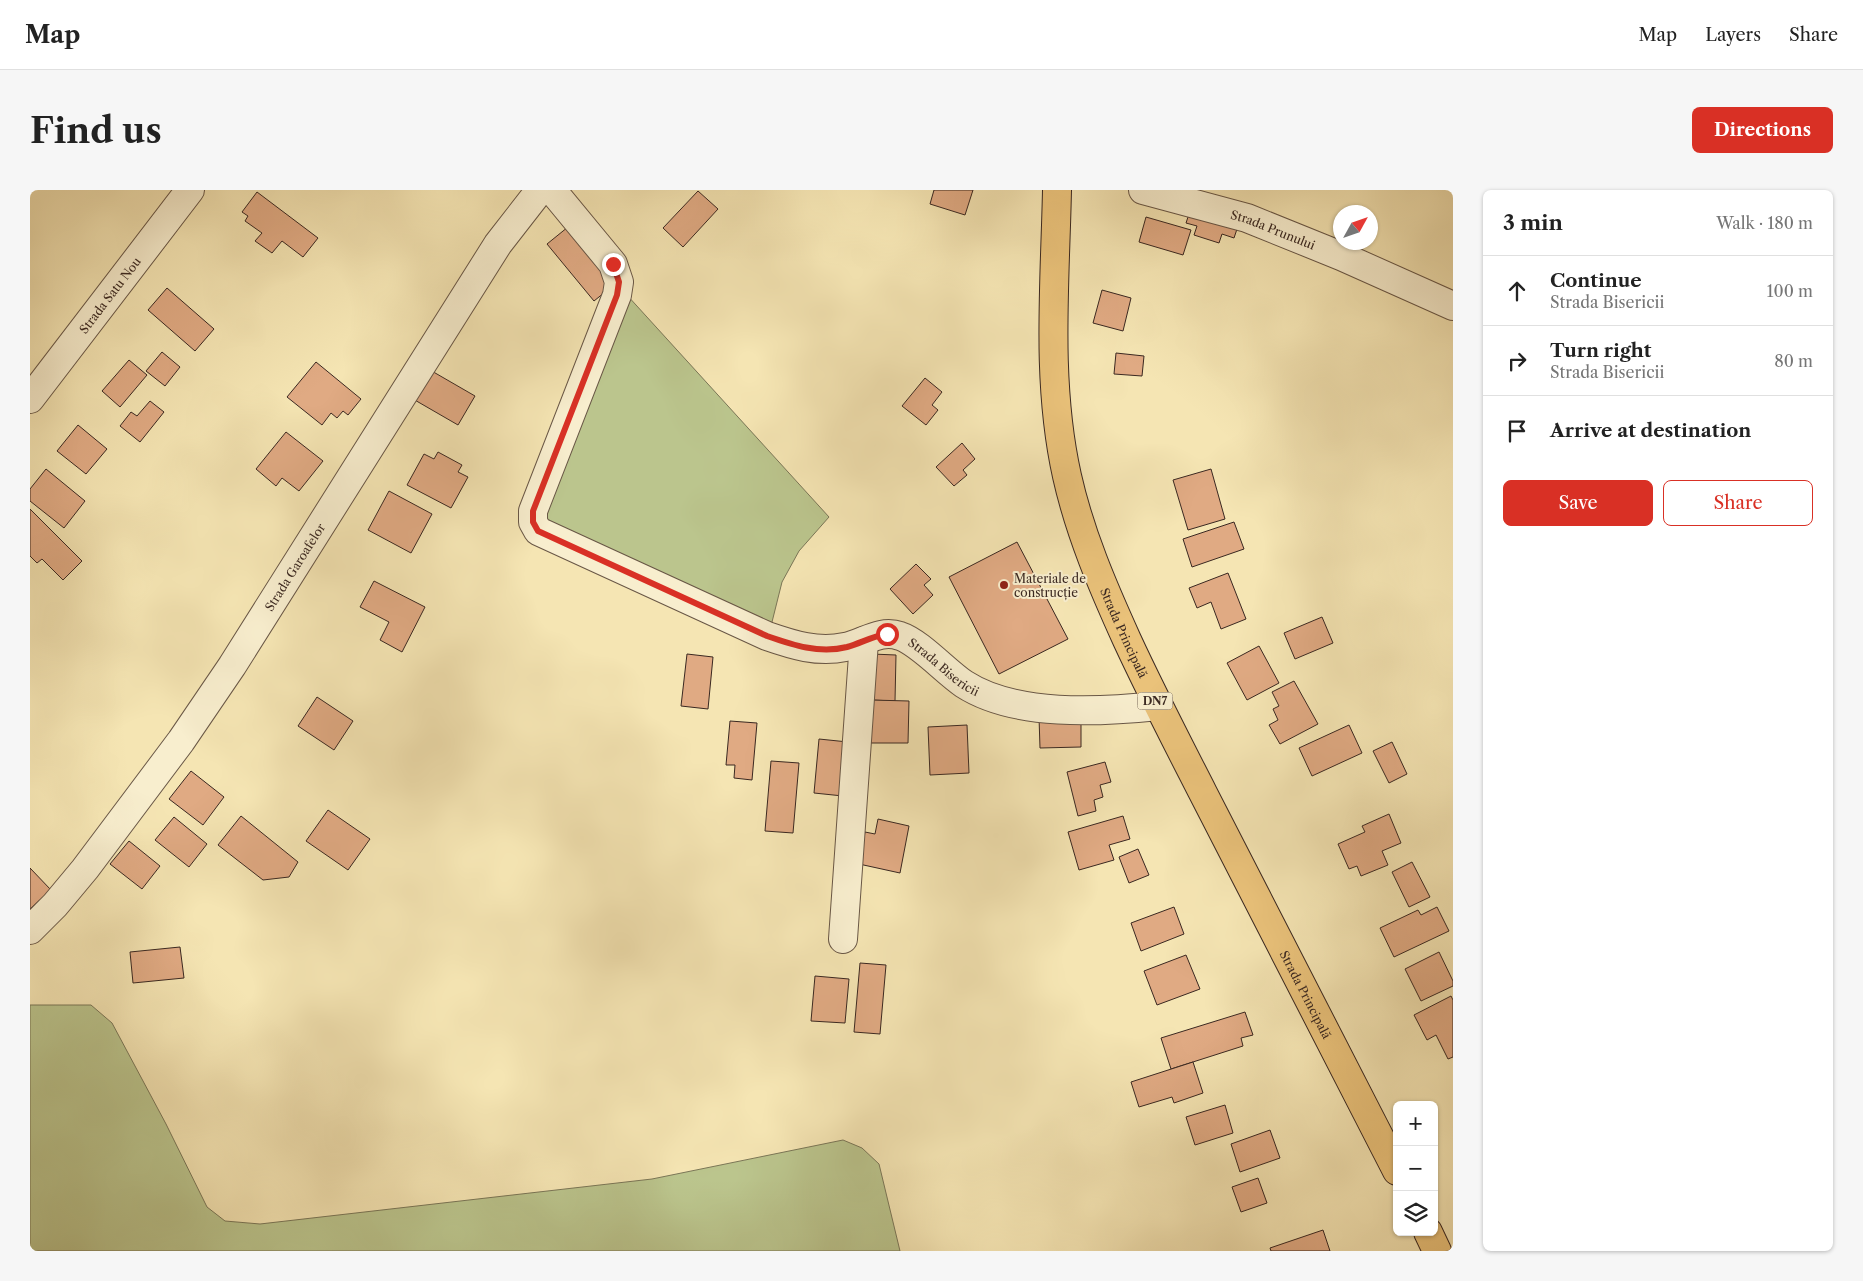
<!DOCTYPE html>
<html lang="en">
<head>
<meta charset="utf-8">
<style>
  :root { --surface:#fff; --page:#f6f6f6; --text:#222; --muted:#767676; --line:#e0e0e0; --accent:#d93025 }
  body { margin:0; font-family:"Libre Caslon Text",serif; background:var(--page); color:var(--text) }
  .controls { position:absolute; right:15px; bottom:15px; display:grid; overflow:hidden; border-radius:8px; box-shadow:0 1px 4px #0004 }
  .controls button { width:45px; height:45px; display:grid; place-items:center; padding:0; border:0; border-bottom:1px solid var(--line); background:var(--surface); color:var(--text); font:25px sans-serif }
  .compass { position:absolute; left:1303px; top:15px; width:45px; height:45px; border-radius:50%; background:var(--surface); box-shadow:0 1px 4px #0004; rotate:50deg }
  .stop { position:absolute; width:15px; height:15px; margin:-11px; border:4px solid #d93025; border-radius:50%; background:#fff }
  .stop.end { background:#d93025; border-color:#fff; box-shadow:0 1px 5px #0008 }
  .list { margin:0; padding:0; list-style:none }
  h2 { display:flex; justify-content:space-between; align-items:center; height:65px; margin:0; padding:0 20px; font-size:21px }
  h2 small { font-size:16px; font-weight:400; color:var(--muted) }
  .list li { display:grid; grid-template-columns:32px 1fr auto; gap:15px; align-items:center; box-sizing:border-box; height:70px; padding:0 20px; border-top:1px solid var(--line) }
  .list b { display:block; font-size:19px; white-space:nowrap }
  .list p { margin:0; font-size:16px; white-space:nowrap; color:var(--muted) }
  .list em { font-size:16px; font-style:normal; color:var(--muted) }
  .actions { display:flex; gap:10px; padding:15px 20px }
  .actions a { flex:1; padding:11px 0; border:1px solid var(--accent); border-radius:8px; text-align:center; font-size:18px; color:var(--accent) }
  .actions .main { background:var(--accent); color:#fff }
  .icon { flex:none; width:28px; height:28px; fill:none; stroke:currentColor; stroke-width:2; stroke-linecap:round; stroke-linejoin:round }
  .map { position:relative; flex:none; width:1423px; height:1061px; overflow:hidden; border-radius:8px }
  header { display:flex; align-items:center; gap:30px; box-sizing:border-box; height:70px; padding:0 25px; background:var(--surface); border-bottom:1px solid var(--line) }
  header strong { font-size:24px }
  nav { display:flex; gap:28px; margin-inline-start:auto; font-size:18px }
  .intro { display:flex; align-items:center; justify-content:space-between; box-sizing:border-box; height:120px; padding:0 30px }
  h1 { margin:0; font-size:35px }
  .button { padding:12px 22px; border-radius:8px; background:var(--accent); color:#fff; font-size:18px; font-weight:700 }
  main { display:flex; gap:30px; padding:0 30px }
  aside { flex:1; background:var(--surface); border-radius:8px; box-shadow:0 1px 4px #0004 }
  .map>svg:first-child { display:block }
</style>
</head>
<body>
<header>
<strong>Map</strong>
<nav><a>Map</a><a>Layers</a><a>Share</a></nav>
</header>
<div class="intro"><h1>Find us</h1><a class="button">Directions</a></div>
<main>
<div class="map">
<svg width="1423" height="1061" viewBox="0 0 1423 1061">
  <rect width="100%" height="100%" fill="#f5e5b3"/>
  <filter id="stains"><feTurbulence type="fractalNoise" baseFrequency=".004" numOctaves="4"/><feColorMatrix values="0 0 0 0 .2 0 0 0 0 .09 0 0 0 0 .02 0 0 0 .5 -.17"/></filter>
  <radialGradient id="worn" r=".72"><stop offset=".6" stop-color="#630" stop-opacity="0"/><stop offset="1" stop-color="#630" stop-opacity=".3"/></radialGradient>
  <!-- green -->
  <g fill="#bbc58d" stroke="#7a7657">
    <path d="M596 104 799 327 769 361 752 392 741 436 518 335 512 324Z"/>
    <path d="M0 815H61L82 833 136 934 177 1017 195 1031 230 1034 622 989 813 950 832 958 849 974 870 1061H0Z"/>
  </g>
  <!-- building -->
  <g fill="#e0aa83" stroke="#3a2821">
    <path d="M904 0H943L935 25 900 14Z"/>
    <path d="M668 1 688 19 653 57 633 38Z"/>
    <path d="M227 2 288 48 273 67 252 51 242 63 225 51 232 43 215 31 218 26 212 22Z"/>
    <path d="M1160 21 1208 36 1204 48 1192 44 1189 53 1164 45 1167 36 1156 33Z"/>
    <path d="M1116 27 1161 40 1153 65 1109 52Z"/>
    <path d="M538 37 585 94 564 111 517 54Z"/>
    <path d="M137 98 184 139 165 161 118 120Z"/>
    <path d="M1072 100 1101 108 1093 141 1063 133Z"/>
    <path d="M132 162 150 177 135 196 116 181Z"/>
    <path d="M1086 163 1114 166 1112 186 1084 184Z"/>
    <path d="M99 170 117 185 90 217 72 201Z"/>
    <path d="M286 172 331 209 318 225 313 221 307 228 301 223 292 235 257 207Z"/>
    <path d="M400 180 445 206 428 235 383 209Z"/>
    <path d="M895 188 912 202 902 215 908 220 896 235 872 216Z"/>
    <path d="M120 211 134 222 110 252 90 236 101 222 107 226Z"/>
    <path d="M48 235 77 259 56 284 27 261Z"/>
    <path d="M256 242 293 271 269 301 252 288 246 296 226 279Z"/>
    <path d="M932 253 945 269 933 280 937 285 924 296 906 277Z"/>
    <path d="M408 262 432 275 428 282 438 287 421 318 377 295 394 264 404 269Z"/>
    <path d="M16 279 55 311 34 338 0 311V299Z"/>
    <path d="M1181 279 1195 329 1158 340 1143 290Z"/>
    <path d="M359 301 402 324 381 363 338 340Z"/>
    <path d="M0 319 52 371 33 390 12 369 7 373 0 366Z"/>
    <path d="M1204 332 1214 359 1162 377 1153 349Z"/>
    <path d="M987 352 1038 449 969 484 919 387Z"/>
    <path d="M886 374 901 389 894 395 903 405 883 424 860 399Z"/>
    <path d="M1198 383 1216 429 1191 439 1181 412 1167 418 1159 398Z"/>
    <path d="M344 391 395 417 372 462 350 450 359 432 330 417Z"/>
    <path d="M1292 427 1303 453 1265 469 1254 443Z"/>
    <path d="M1229 456 1249 493 1217 510 1197 473Z"/>
    <path d="M657 464 683 467 678 519 651 516Z"/>
    <path d="M842 464 866 465 865 511 841 510Z"/>
    <path d="M1264 491 1288 534 1250 554 1239 535 1248 530 1243 519 1249 516 1242 502Z"/>
    <path d="M287 507 323 531 304 560 268 536Z"/>
    <path d="M841 510 879 511 878 553H841Z"/>
    <path d="M1009 527H1051V557L1010 558Z"/>
    <path d="M700 531 727 533 722 590 704 588 705 575H696Z"/>
    <path d="M937 535 939 583 900 585 898 537Z"/>
    <path d="M1319 535 1332 563 1282 586 1269 558Z"/>
    <path d="M789 549 818 552 813 606 784 603Z"/>
    <path d="M1362 552 1377 584 1359 593 1343 561Z"/>
    <path d="M741 571 769 573 763 643 735 641Z"/>
    <path d="M1075 572 1081 592 1070 595 1073 607 1064 610 1066 621 1048 626 1037 582Z"/>
    <path d="M161 581 194 607 173 635 139 609Z"/>
    <path d="M298 620 340 649 318 680 276 651Z"/>
    <path d="M1359 624 1371 653 1352 661 1358 675 1331 686 1327 676 1319 679 1308 654 1335 642 1332 636Z"/>
    <path d="M211 626 268 672 259 687 233 690 188 655Z"/>
    <path d="M1093 626 1100 649 1079 655 1084 670 1049 680 1038 642Z"/>
    <path d="M144 627 177 654 159 677 125 650Z"/>
    <path d="M848 629 879 636 870 683 829 674 835 642 845 644Z"/>
    <path d="M99 651 130 676 112 699 80 674Z"/>
    <path d="M1108 659 1119 685 1099 693 1089 667Z"/>
    <path d="M1382 672 1400 707 1379 717 1362 682Z"/>
    <path d="M0 678 21 700 0 719Z"/>
    <path d="M1144 717 1154 744 1111 761 1101 733Z"/>
    <path d="M1407 717 1419 741 1364 767 1350 738 1388 720 1391 725Z"/>
    <path d="M150 757 154 788 103 793 100 762Z"/>
    <path d="M1409 762 1423 791V796L1391 811 1375 779Z"/>
    <path d="M1156 765 1170 799 1127 815 1114 781Z"/>
    <path d="M830 773 856 775 850 844 824 842Z"/>
    <path d="M785 786 819 789 815 833 781 831Z"/>
    <path d="M1421 806 1423 810V867L1418 869 1406 845 1397 850 1384 825Z"/>
    <path d="M1215 822 1223 845 1211 848 1213 856 1141 879 1131 848Z"/>
    <path d="M1163 872 1173 903 1144 913 1142 907 1109 917 1101 892Z"/>
    <path d="M1195 915 1203 943 1165 955 1156 927Z"/>
    <path d="M1240 940 1250 968 1210 982 1201 954Z"/>
    <path d="M1228 988 1237 1013 1211 1022 1202 997Z"/>
    <path d="M1293 1040 1300 1061H1241L1240 1058Z"/>
  </g>
  <g fill="none" stroke-linecap="round" stroke-linejoin="round">
    <!-- minor casing -->
    <g stroke="#695746" stroke-width="30">
      <g id="minor">
        <path id="s1" d="M522 0 583 74 589 92 587 105 503 321V332L508 341 737 446C763 455 788 463 815 457 834 453 850 439 870 446 889 452 916 482 934 494 985 527 1070 522 1128 516"/>
        <path id="s2" d="M1113 0 1217 28 1311 66 1423 116"/>
        <path id="s3" d="M0 209 160 0"/>
        <path id="s4" d="M0 740 25 715 55 679 151 551 202 476 468 54 510 0"/>
        <path d="M813 749 834 451"/>
      </g>
    </g>
    <!-- highway casing -->
    <g stroke="#3a2821" stroke-width="30">
      <g id="highway">
        <path id="s5" d="M1027 0C1025 95 1016 192 1037 286 1050 344 1073 397 1097 450 1121 502 1147 552 1173 603 1237 729 1302 855 1367 981"/>
        <path d="M1398 1042 1407 1061"/>
      </g>
    </g>
    <!-- minor -->
    <use href="#minor" stroke="#f8eece" stroke-width="28"/>
    <!-- highway -->
    <use href="#highway" stroke="#eac27a" stroke-width="28"/>
  </g>
  <g fill="none" stroke-linecap="round" stroke-linejoin="round">
    <!-- route -->
    <path stroke="#d93025" stroke-width="6" d="M583 74 589 92 587 105 503 321V332L508 341 737 446C763 455 789 464 817 457 831 453 843 446 857 444"/>
  </g>
  <!-- markers -->
  <circle fill="#8f2418" stroke="#f8eece" stroke-width="2" cx="974" cy="395" r="5"/>
  <g text-anchor="middle" dominant-baseline="central" stroke-width="4" stroke-linejoin="round" paint-order="stroke">
    <!-- shield labels -->
    <rect fill="#f8eece" stroke="#736355" stroke-width="1" x="1107.5" y="502.5" width="35" height="17" rx="4"/>
    <g font-size="11" font-weight="bold" fill="#3a2821">
      <text x="1125" y="511">DN7</text>
    </g>
    <!-- street labels -->
    <g font-size="12" fill="#3a2821" stroke="#f8eece">
      <text stroke="none"><textPath href="#s2" startOffset="136">Strada Prunului</textPath></text>
      <text stroke="none"><textPath href="#s3" startOffset="131">Strada Satu Nou</textPath></text>
      <text stroke="none"><textPath href="#s4" startOffset="450">Strada Garoafelor</textPath></text>
      <text stroke="none"><textPath href="#s5" startOffset="454">Strada Principală</textPath></text>
      <text stroke="none"><textPath href="#s1" startOffset="824">Strada Bisericii</textPath></text>
      <text stroke="none"><textPath href="#s5" startOffset="859">Strada Principală</textPath></text>
    </g>
    <!-- poi labels -->
    <g font-size="12" fill="#3a2821" stroke="#f8eece" text-anchor="start">
      <text x="984" y="388">Materiale de<tspan x="984" dy="14">construcție</tspan></text>
    </g>
  </g>
  <rect width="100%" height="100%" filter="url(#stains)"/>
  <rect width="100%" height="100%" fill="url(#worn)"/>
</svg>
<div class="controls">
<button>+</button>
<button>−</button>
<button><svg class="icon" aria-label="layers" viewBox="0 0 24 24"><path d="M12 4l9 5-9 5-9-5zM3 14l9 5 9-5"/></svg></button>
</div>
<svg class="compass" viewBox="-18 -18 36 36"><path d="M0-13l5 13h-10z" fill="#e53935"/><path d="M0 13l5-13h-10z" fill="#767676"/></svg>
<div class="stop" style="left:857px;top:444px"></div>
<div class="stop end" style="left:583px;top:74px"></div>
</div>
<aside>
<h2>3 min<small>Walk · 180 m</small></h2>
<ul class="list">
<li><svg class="icon" aria-label="ahead" viewBox="0 0 24 24"><path d="M12 20V5M6 11l6-6 6 6"/></svg><div><b>Continue</b><p>Strada Bisericii</p></div><em>100 m</em></li>
<li><svg class="icon" aria-label="right" viewBox="0 0 24 24"><path d="M7 20v-9h11M14 6l5 5-5 5"/></svg><div><b>Turn right</b><p>Strada Bisericii</p></div><em>80 m</em></li>
<li><svg class="icon" aria-label="arrive" viewBox="0 0 24 24"><path d="M6 21V4h12l-3 4 3 4H6"/></svg><div><b>Arrive at destination</b></div></li>
</ul>
<div class="actions"><a class="main">Save</a><a>Share</a></div>
</aside>
</main>
</body>
</html>
